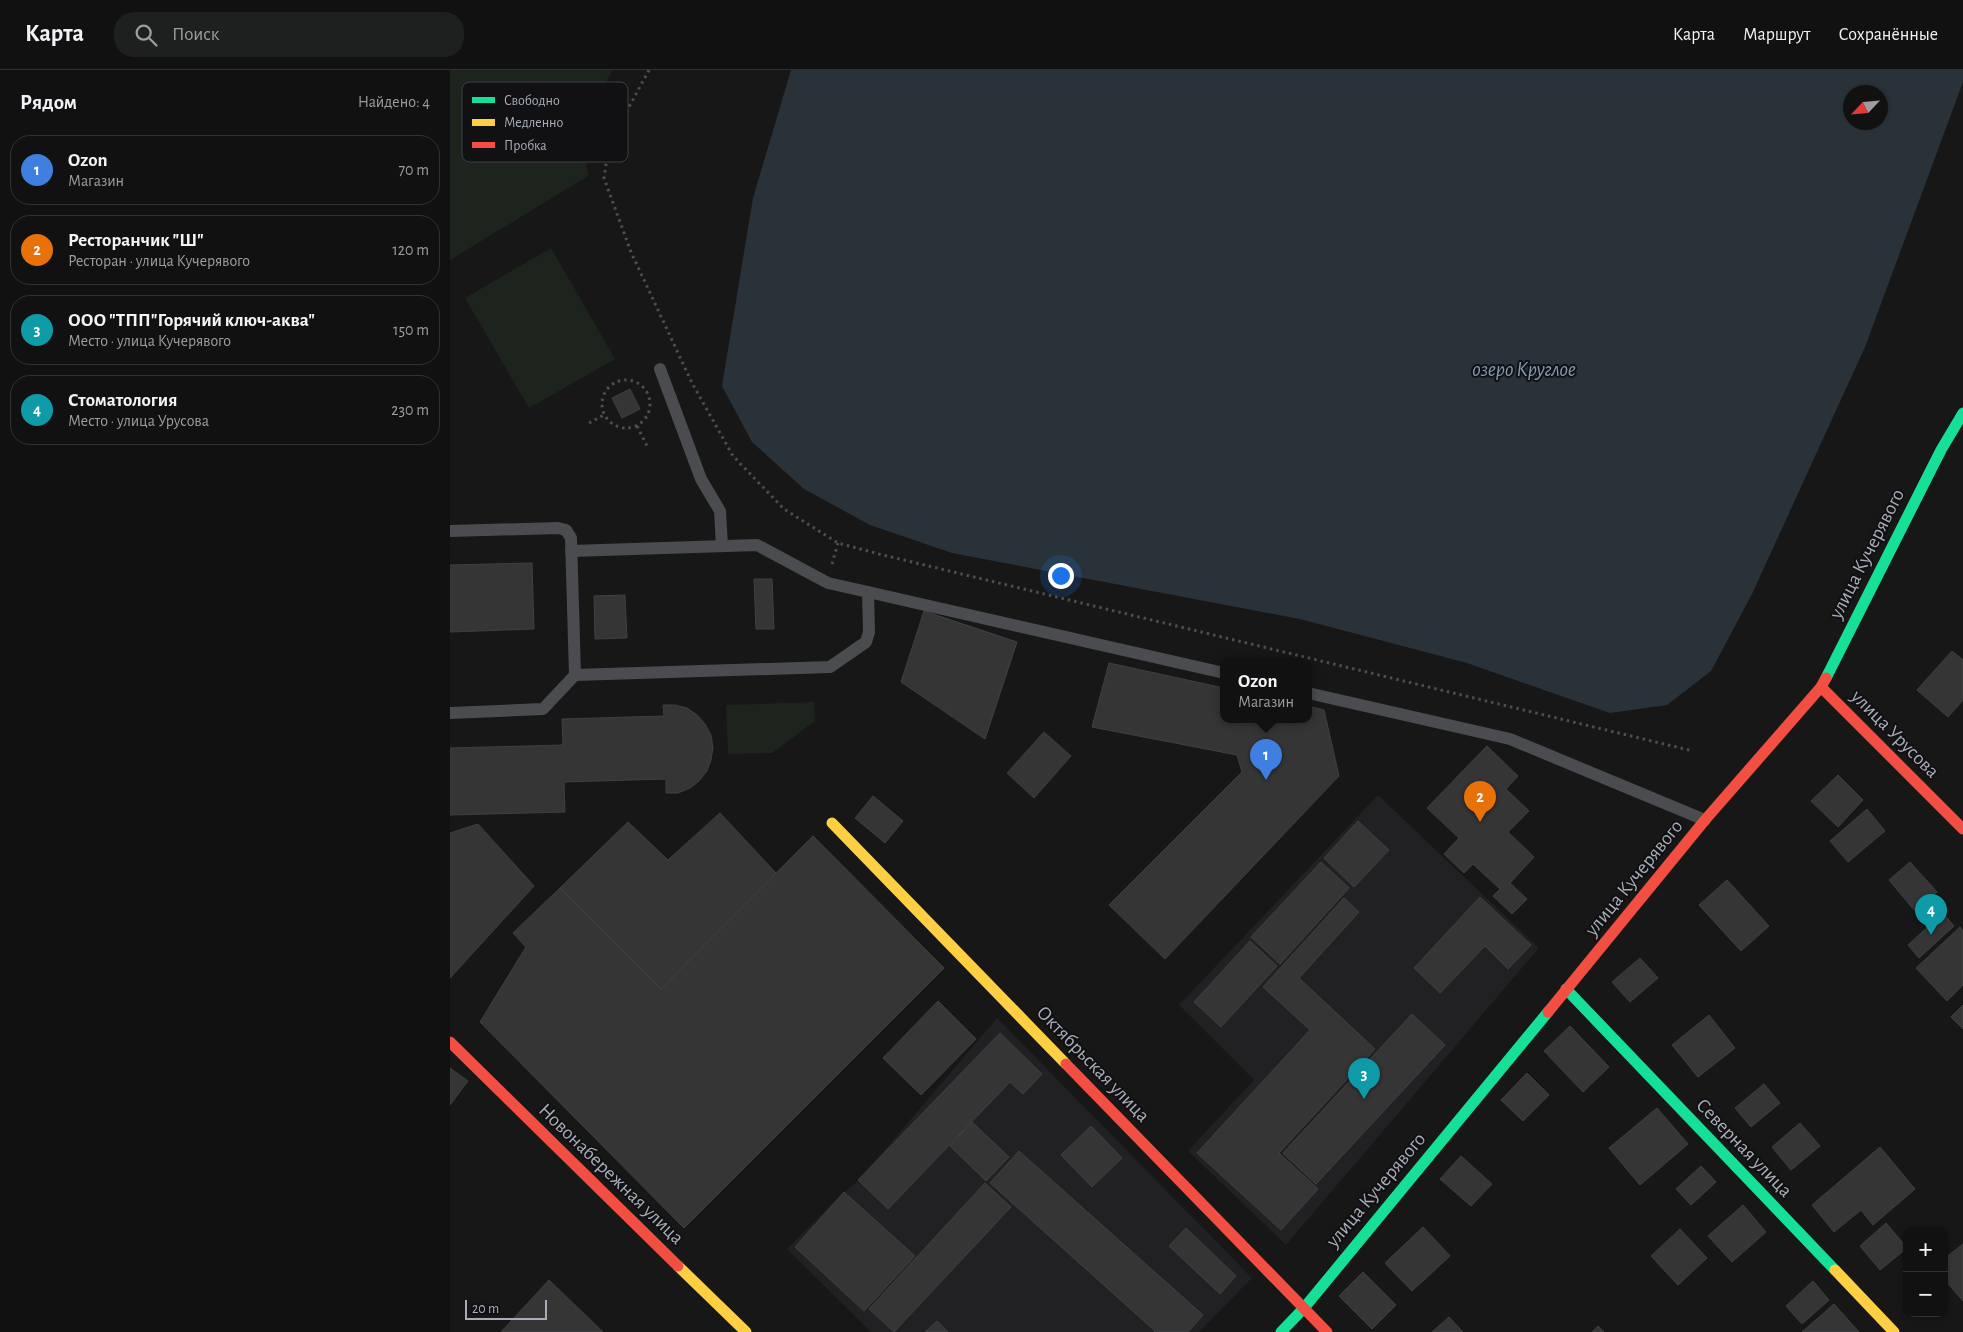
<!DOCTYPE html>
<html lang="ru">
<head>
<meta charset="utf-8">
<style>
  :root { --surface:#111; --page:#1e1f1f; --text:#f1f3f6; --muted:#9c9d9f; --line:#303131; --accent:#0f766e }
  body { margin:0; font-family:"Alegreya Sans",sans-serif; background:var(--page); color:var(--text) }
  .controls { position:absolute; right:15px; bottom:15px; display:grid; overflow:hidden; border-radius:10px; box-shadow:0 1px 4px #0004 }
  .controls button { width:45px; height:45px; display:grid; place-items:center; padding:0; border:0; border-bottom:1px solid var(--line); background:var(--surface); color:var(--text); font:25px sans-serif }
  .compass { position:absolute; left:1393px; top:15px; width:45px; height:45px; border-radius:50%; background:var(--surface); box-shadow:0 1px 4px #0004; rotate:244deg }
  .scale { position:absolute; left:15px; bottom:12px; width:82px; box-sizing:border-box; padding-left:5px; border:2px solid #a8adb8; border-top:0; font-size:14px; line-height:18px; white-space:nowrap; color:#a8adb8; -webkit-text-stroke:4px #111113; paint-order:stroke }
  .you { position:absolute; left:610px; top:505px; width:18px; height:18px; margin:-12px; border:4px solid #fff; border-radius:50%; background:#1a73e8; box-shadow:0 0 0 8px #1a73e833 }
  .badge { display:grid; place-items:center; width:32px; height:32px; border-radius:50%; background:var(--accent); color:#fff; font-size:16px; font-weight:700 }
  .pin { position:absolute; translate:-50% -41px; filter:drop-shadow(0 1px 2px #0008) }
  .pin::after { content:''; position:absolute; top:26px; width:18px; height:15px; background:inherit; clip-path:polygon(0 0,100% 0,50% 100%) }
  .popup { position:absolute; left:770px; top:588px; width:92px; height:65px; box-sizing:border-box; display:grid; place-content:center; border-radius:10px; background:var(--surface); filter:drop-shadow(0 1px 4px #0005); font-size:16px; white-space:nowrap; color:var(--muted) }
  .popup b { font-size:19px; color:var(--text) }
  .popup::after { content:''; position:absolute; left:50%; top:100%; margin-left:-10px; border:10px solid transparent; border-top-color:var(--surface) }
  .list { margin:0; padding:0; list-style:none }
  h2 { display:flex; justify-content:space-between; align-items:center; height:65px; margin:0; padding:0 20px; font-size:21px }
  h2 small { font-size:16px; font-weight:400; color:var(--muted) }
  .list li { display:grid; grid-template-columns:32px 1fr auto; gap:15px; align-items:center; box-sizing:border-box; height:70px; margin:0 10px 10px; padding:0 10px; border:1px solid var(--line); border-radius:20px }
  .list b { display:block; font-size:19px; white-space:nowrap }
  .list p { margin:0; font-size:16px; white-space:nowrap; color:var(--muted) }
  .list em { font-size:16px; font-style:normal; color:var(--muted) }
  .icon { flex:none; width:28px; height:28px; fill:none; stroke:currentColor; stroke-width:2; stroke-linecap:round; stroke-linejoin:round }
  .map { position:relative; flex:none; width:1513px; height:1262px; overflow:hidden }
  header { display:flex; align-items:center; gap:30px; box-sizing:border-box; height:70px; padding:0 25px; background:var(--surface); border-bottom:1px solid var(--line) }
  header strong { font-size:24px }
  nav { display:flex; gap:28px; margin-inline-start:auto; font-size:18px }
  .search { width:350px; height:45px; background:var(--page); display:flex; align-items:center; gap:12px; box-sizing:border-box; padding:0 18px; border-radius:20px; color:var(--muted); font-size:19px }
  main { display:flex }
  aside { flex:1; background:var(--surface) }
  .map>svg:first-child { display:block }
</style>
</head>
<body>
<header>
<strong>Карта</strong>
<div class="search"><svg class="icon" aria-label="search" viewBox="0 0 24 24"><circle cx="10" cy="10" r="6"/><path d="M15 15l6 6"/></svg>Поиск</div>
<nav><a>Карта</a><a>Маршрут</a><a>Сохранённые</a></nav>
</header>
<main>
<aside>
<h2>Рядом<small>Найдено: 4</small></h2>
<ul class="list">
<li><span class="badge" style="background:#3f7fe0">1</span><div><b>Ozon</b><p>Магазин</p></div><em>70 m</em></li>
<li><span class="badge" style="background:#e8710a">2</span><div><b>Ресторанчик &quot;Ш&quot;</b><p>Ресторан · улица Кучерявого</p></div><em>120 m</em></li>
<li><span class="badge" style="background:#0f9aa8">3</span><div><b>ООО &quot;ТПП&quot;Горячий ключ-аква&quot;</b><p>Место · улица Кучерявого</p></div><em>150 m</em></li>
<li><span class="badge" style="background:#0f9aa8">4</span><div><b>Стоматология</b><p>Место · улица Урусова</p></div><em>230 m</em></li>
</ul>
</aside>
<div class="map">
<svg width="1513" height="1262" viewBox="0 0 1513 1262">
  <rect width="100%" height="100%" fill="#171717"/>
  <!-- built -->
  <g fill="#212123">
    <path d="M928 725 1089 878 836 1175 738 1081 804 1010 729 935Z"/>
    <path d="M547 948 802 1208 749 1262H421L337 1179 394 1122 409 1110Z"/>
  </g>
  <!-- green -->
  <g fill="#1d241e">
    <path d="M0 0H163L130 55 138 106 0 190Z"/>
    <path d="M101 178 165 289 79 338 15 228Z"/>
    <path d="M364 632 365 651 322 683 278 684 276 635Z"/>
  </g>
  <!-- water -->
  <path fill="#2a3239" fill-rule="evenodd" d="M341 0H1513V12L1415 277 1302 524 1261 601 1217 635 1160 643 1017 593 850 549 502 483 420 455 354 419 302 372 272 316 303 128ZM1400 22H1430V52H1400Z"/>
  <!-- building -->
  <g fill="#353536" stroke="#3f4043">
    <path d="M180 319 190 339 172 348 162 328Z"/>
    <path d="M82 493 84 559 0 562V495Z"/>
    <path d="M304 509H322L324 559H306Z"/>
    <path d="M175 525 177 568 145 569 144 526Z"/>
    <path d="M474 541 567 572 535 669 451 612Z"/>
    <path d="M1502 581 1513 590V630L1498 647 1467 620Z"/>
    <path d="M659 593 774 618V649H858V636L874 640 889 706 715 889 659 835 792 702 787 685 642 657Z"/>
    <path d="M213 635H225L237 638 247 645 255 654 261 665 263 678 261 690 257 701 249 711 240 718 228 723H216V709L114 712 115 742 0 745V678L113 675 112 649 214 646Z"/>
    <path d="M594 662 621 686 584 728 557 703Z"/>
    <path d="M1037 676 1068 706 1056 719 1079 741 1058 762 1084 787 1060 813 1077 829 1062 844 1043 826 1050 819 1023 794 1014 803 994 784 1009 768 977 738Z"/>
    <path d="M1388 705 1413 730 1388 757 1361 731Z"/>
    <path d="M423 726 453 751 435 773 405 748Z"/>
    <path d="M1417 739 1435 761 1398 792 1380 771Z"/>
    <path d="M270 743 326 803 211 919 110 818 178 752 218 790Z"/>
    <path d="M908 751 939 780 904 817 874 788Z"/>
    <path d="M28 754 84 816 0 908V763Z"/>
    <path d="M363 766 494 898 234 1158 30 952 76 877 63 863 110 818 211 919Z"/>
    <path d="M871 792 899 818 830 894 801 867Z"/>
    <path d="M1460 792 1487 822 1465 841 1439 810Z"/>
    <path d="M1277 810 1319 856 1291 881 1249 835Z"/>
    <path d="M1030 827 1081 875 1058 899 1035 876 990 923 964 898Z"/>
    <path d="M894 828 909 842 849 908 925 979 829 1083 868 1119 831 1160 747 1083 860 960 813 917Z"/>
    <path d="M1493 843 1504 856 1469 888 1458 875Z"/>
    <path d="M1510 857 1513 861V915L1497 931 1466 898Z"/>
    <path d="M800 871 827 896 771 957 744 932Z"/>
    <path d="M1190 888 1208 908 1180 932 1162 912Z"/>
    <path d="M488 931 526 969 471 1025 433 988Z"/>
    <path d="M1513 935V959L1501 947Z"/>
    <path d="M962 944 995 975 866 1114 833 1083Z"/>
    <path d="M1259 945 1285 978 1248 1007 1222 975Z"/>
    <path d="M1120 956 1159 997 1133 1022 1094 981Z"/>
    <path d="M550 963 592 1004 573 1024 560 1012 438 1139 408 1110Z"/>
    <path d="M0 998 18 1011 0 1035Z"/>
    <path d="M1077 1003 1099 1025 1073 1051 1051 1030Z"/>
    <path d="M1314 1014 1330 1033 1301 1057 1285 1038Z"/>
    <path d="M1207 1038 1238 1074 1190 1115 1159 1078Z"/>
    <path d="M522 1052 559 1087 536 1111 500 1076Z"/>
    <path d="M1350 1053 1370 1076 1341 1100 1322 1077Z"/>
    <path d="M641 1056 672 1088 642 1117 611 1085Z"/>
    <path d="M1430 1077 1465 1119 1423 1155 1411 1140 1384 1162 1362 1135Z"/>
    <path d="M569 1081 753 1245 738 1262H704L705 1261 540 1113Z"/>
    <path d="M1011 1086 1042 1114 1021 1136 990 1109Z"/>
    <path d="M1251 1096 1266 1112 1241 1135 1226 1119Z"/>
    <path d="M535 1113 561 1137 444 1262 419 1239Z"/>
    <path d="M394 1122 465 1186 414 1241 345 1177Z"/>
    <path d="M1293 1135 1316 1162 1282 1192 1258 1166Z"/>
    <path d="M1436 1153 1457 1178 1430 1200 1410 1176Z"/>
    <path d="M973 1157 1000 1186 962 1221 935 1193Z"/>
    <path d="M736 1158 786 1206 770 1224 719 1176Z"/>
    <path d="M1230 1159 1257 1188 1228 1215 1201 1186Z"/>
    <path d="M1513 1174V1231L1494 1209V1189Z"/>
    <path d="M913 1202 946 1235 922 1259 889 1226Z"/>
    <path d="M99 1210 153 1262H51Z"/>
    <path d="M1363 1211 1379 1230 1352 1254 1336 1236Z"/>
    <path d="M1384 1234 1409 1262H1352Z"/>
    <path d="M999 1247 1013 1262H982Z"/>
    <path d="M487 1251 498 1262H475Z"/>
    <path d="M1148 1256 1154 1262H1142Z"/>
  </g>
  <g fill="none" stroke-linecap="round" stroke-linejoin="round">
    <!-- path -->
    <g stroke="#4d4e52" stroke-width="3" stroke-dasharray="2.5 4" stroke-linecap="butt">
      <path d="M199 0 159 74 154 108 181 182 242 313 283 386 334 439 388 473 429 484 1243 681"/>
      <circle cx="176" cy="334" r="24"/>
      <path d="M139 353 154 345"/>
      <path d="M187 356 197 376"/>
      <path d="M382 494 388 473"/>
    </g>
    <!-- lane -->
    <g stroke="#4b4c50" stroke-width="12">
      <path d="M210 299 251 409 270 441 272 476"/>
      <path d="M0 461 108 458 116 460 121 468 125 605 93 639 0 643"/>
      <path d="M121 481 307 475 378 513 418 522 419 562 416 572 380 597 125 605"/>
      <path d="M418 522 774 603"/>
      <path d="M858 623 1060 669 1255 750"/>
    </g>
    <!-- fast -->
    <g stroke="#16e098" stroke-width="11">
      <path d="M1376 608 1491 380 1513 343"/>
      <path d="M1116 919 1385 1200"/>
      <path d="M831 1262 854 1238 1098 942"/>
    </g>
    <!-- slow -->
    <g stroke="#ffcf43" stroke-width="11">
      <path d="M382 753 616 994"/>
      <path d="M228 1196 296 1262"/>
      <path d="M1385 1200 1444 1262"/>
    </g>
    <!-- jam -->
    <g stroke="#f24e42" stroke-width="11">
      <path d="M1371 617 1513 759"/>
      <path d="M1098 942 1255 750 1371 617 1376 608"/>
      <path d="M0 972 228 1196"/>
      <path d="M616 994 877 1262"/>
    </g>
  </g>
  <g text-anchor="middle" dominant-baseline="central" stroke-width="4" stroke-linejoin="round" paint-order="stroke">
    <!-- street labels -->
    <g font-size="20" fill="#a8adb8" stroke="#111113">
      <text transform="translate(1417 484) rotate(-63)">улица Кучерявого</text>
      <text transform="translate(1445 664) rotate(45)">улица Урусова</text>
      <text transform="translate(1184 808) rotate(-51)">улица Кучерявого</text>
      <text transform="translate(643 994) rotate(46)">Октябрьская улица</text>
      <text transform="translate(1294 1078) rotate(46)">Северная улица</text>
      <text transform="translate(161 1104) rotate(44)">Новонабережная улица</text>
      <text transform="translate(926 1120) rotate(-50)">улица Кучерявого</text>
    </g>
    <!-- water labels -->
    <g font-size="21" font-style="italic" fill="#7f9bb3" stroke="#111113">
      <text x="1074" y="299">озеро Круглое</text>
    </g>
  </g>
  <!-- legend -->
  <rect x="12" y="12" width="166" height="80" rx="8" fill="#111113" stroke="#3e4045" stroke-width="1"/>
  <rect x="22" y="27" width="23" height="6" fill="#16e098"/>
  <rect x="22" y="49" width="23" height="7" fill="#ffcf43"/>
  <rect x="22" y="72" width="23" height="6" fill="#f24e42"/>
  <g font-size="14" fill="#a8adb8">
    <text x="54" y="35">Свободно</text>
    <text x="54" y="57">Медленно</text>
    <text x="54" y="80">Пробка</text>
  </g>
</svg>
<div class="controls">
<button>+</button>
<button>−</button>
</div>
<svg class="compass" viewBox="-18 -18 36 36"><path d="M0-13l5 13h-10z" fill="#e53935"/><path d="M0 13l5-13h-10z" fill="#9c9d9f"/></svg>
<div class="scale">20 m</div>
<div class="you"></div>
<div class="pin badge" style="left:816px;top:710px;background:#3f7fe0">1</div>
<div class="popup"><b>Ozon</b>Магазин</div>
<div class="pin badge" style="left:1030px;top:752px;background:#e8710a">2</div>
<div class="pin badge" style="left:914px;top:1029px;background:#0f9aa8">3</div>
<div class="pin badge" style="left:1481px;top:865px;background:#0f9aa8">4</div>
</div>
</main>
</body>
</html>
